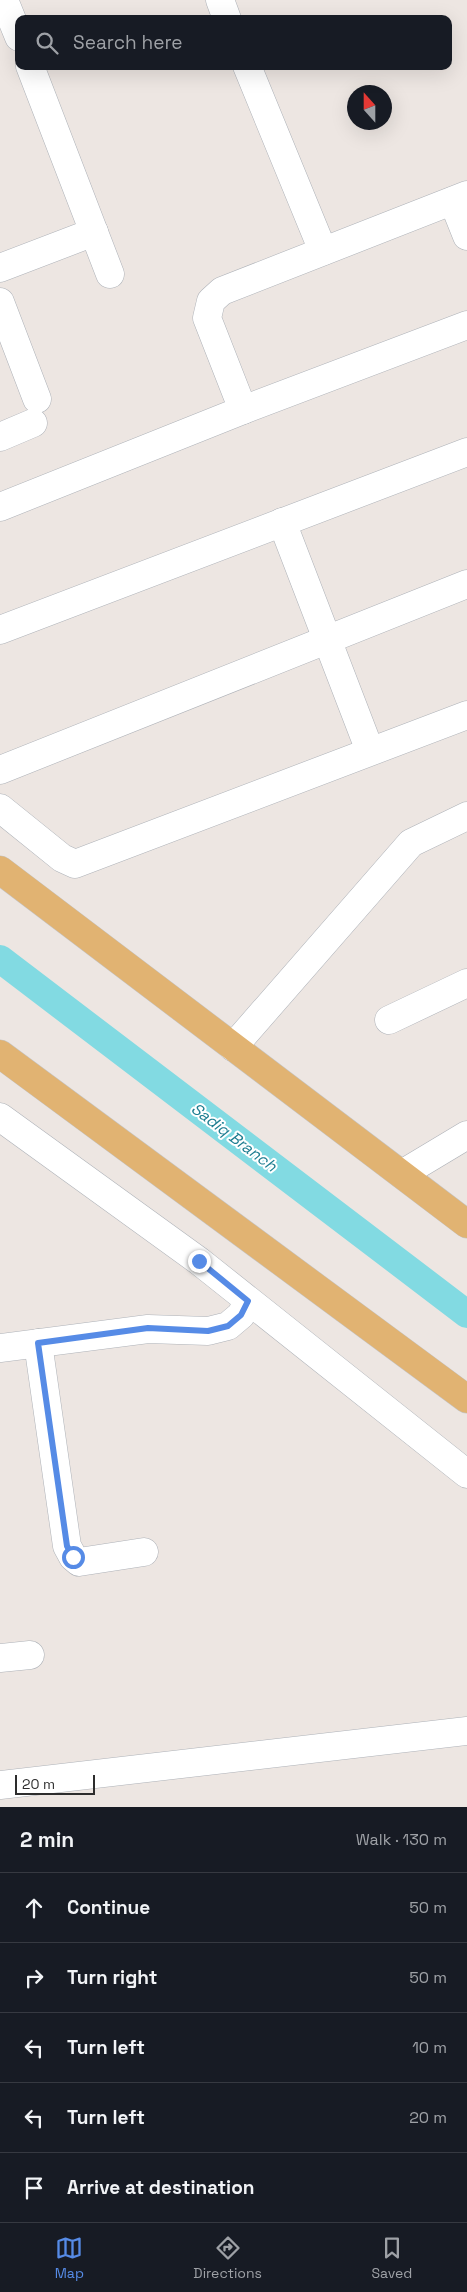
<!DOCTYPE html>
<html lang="en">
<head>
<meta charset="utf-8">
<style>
  :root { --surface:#171b24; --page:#242831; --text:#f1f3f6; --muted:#9ea1a6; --line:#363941; --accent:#568be6 }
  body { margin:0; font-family:"Space Grotesk",sans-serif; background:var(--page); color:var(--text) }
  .compass { position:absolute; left:347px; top:85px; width:45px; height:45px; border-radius:50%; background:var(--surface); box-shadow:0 5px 20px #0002; rotate:339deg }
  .scale { position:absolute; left:15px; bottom:12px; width:80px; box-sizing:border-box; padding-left:5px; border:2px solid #2d2d2d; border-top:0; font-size:14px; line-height:18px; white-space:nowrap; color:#2d2d2d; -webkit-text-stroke:4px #fff; paint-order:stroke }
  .stop { position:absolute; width:15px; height:15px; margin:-11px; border:4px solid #568be6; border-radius:50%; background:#fff }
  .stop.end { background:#568be6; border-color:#fff; box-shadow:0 1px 5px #0008 }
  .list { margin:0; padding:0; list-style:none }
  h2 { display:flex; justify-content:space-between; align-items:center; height:65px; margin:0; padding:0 20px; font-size:21px }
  h2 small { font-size:16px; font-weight:400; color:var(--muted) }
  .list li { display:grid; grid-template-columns:32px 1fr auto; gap:15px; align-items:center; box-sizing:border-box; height:70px; padding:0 20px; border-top:1px solid var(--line) }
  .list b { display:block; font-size:19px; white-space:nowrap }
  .list em { font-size:16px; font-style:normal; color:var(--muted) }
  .icon { flex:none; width:28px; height:28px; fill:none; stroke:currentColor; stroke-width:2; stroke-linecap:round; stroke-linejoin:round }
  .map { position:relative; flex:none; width:467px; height:1807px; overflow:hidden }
  .search { position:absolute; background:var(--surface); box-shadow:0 5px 20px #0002; left:15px; right:15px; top:15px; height:55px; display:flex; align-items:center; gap:12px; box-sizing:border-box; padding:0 18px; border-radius:10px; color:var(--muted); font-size:19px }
  .sheet { height:415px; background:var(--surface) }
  nav { display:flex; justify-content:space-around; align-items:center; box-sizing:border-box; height:70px; border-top:1px solid var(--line); background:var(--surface); font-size:14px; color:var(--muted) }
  nav a { display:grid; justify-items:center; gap:2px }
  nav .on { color:var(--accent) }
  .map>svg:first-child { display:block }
</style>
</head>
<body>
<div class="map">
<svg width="467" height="1807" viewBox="0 0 467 1807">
  <rect width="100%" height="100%" fill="#ede6e2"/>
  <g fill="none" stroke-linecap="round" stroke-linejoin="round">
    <!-- canal -->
    <path stroke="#82dae2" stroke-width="28" d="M0 959 467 1314"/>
    <!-- minor casing -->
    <g stroke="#aeb2b8" stroke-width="29">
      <g id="minor">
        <path d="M4 0 19 37"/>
        <path d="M220 0 227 19"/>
        <path d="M30 66 110 274"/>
        <path d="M247 66 323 251"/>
        <path d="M453 201 467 236"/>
        <path d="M0 268 94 232"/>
        <path d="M0 302 37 399"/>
        <path d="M243 410 207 318 211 301 222 291 467 195"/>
        <path d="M0 437 33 423"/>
        <path d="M0 507 243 410 467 325"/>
        <path d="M282 522 370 751"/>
        <path d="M0 630 467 452"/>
        <path d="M0 770 467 584"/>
        <path d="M0 808 62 858 75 864 467 715"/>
        <path d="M389 1020 467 983"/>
        <path d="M233 1047 411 843 467 816"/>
        <path d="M0 1117 199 1261 467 1474"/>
        <path d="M402 1174 467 1135"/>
        <path d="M38 1343 67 1546 73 1557 79 1562 144 1552"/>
        <path d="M0 1348 148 1329 208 1331 228 1326 241 1315 248 1301"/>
        <path d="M0 1658 30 1655"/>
        <path d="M0 1785 467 1731"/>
      </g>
    </g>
    <!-- major casing -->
    <g stroke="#c4c4c4" stroke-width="29">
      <g id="major">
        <path d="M0 870 467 1224"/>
        <path d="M0 1054 467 1399"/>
      </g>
    </g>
    <!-- minor -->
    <use href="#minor" stroke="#fff" stroke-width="28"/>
    <!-- major -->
    <use href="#major" stroke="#e1b372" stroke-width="28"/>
  </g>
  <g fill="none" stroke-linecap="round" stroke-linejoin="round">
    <!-- route -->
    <path stroke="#568be6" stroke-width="6" d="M73 1557 67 1546 38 1343 148 1328 208 1331 228 1326 241 1315 248 1301 199 1261"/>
  </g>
  <g text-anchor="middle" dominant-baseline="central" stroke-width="4" stroke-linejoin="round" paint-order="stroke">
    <!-- water labels -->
    <g font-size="16" font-style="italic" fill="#1e7e91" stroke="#fff">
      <text transform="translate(234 1137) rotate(37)">Sadiq Branch</text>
    </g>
  </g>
</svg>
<svg class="compass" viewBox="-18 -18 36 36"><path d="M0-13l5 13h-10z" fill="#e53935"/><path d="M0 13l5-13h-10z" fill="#9ea1a6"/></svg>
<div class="scale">20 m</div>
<div class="stop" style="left:73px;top:1557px"></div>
<div class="stop end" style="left:199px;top:1261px"></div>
<div class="search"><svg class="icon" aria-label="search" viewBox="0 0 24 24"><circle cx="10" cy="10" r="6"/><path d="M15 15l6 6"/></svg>Search here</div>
</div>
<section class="sheet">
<h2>2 min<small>Walk · 130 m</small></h2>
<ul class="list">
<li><svg class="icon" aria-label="ahead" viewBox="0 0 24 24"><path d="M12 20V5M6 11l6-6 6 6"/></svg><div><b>Continue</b></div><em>50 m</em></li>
<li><svg class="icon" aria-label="right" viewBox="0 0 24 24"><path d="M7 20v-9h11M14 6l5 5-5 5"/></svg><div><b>Turn right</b></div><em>50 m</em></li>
<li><svg class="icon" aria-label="left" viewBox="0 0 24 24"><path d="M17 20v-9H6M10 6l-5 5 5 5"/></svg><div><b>Turn left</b></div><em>10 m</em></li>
<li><svg class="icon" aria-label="left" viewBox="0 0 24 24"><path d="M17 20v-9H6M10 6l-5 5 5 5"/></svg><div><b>Turn left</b></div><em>20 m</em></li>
<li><svg class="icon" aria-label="arrive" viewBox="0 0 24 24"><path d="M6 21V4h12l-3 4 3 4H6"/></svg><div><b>Arrive at destination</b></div></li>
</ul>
</section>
<nav>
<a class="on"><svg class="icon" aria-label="map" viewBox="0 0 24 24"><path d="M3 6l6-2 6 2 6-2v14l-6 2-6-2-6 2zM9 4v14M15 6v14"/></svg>Map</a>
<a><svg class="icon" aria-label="directions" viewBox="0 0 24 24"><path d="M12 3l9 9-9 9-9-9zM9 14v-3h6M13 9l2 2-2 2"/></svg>Directions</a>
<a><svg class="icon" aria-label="saved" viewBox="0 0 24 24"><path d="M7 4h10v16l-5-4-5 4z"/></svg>Saved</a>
</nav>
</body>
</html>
